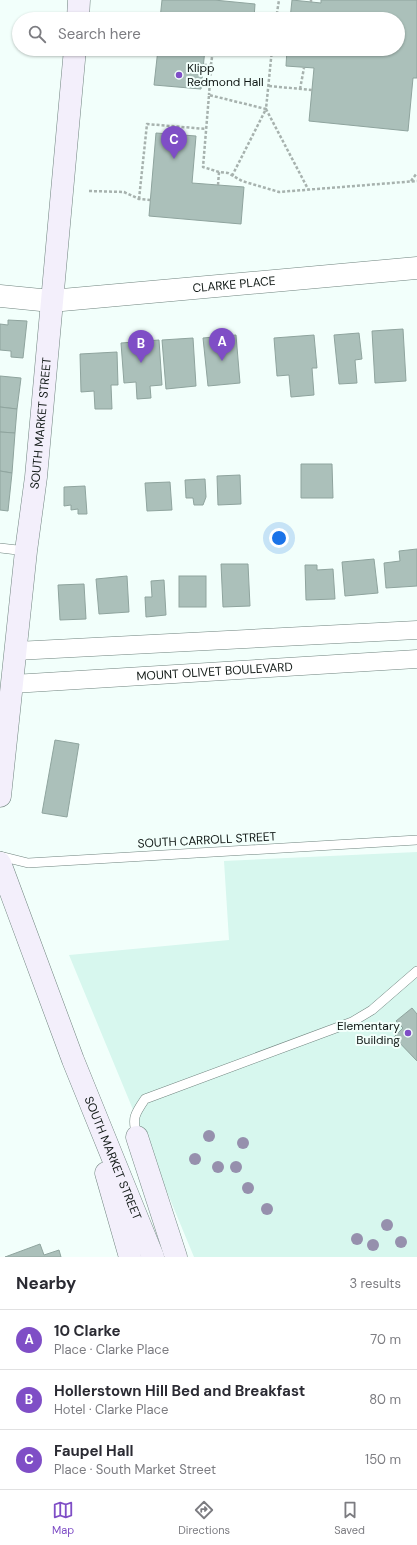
<!DOCTYPE html>
<html lang="en">
<head>
<meta charset="utf-8">
<style>
  :root { --surface:#fff; --page:#f2f2f3; --text:#2b2b33; --muted:#7c7c81; --line:#e1e1e2; --accent:#7f4ec6 }
  body { margin:0; font-family:"DM Sans",sans-serif; background:var(--page); color:var(--text) }
  .you { position:absolute; left:279px; top:538px; width:14px; height:14px; margin:-10px; border:3px solid #fff; border-radius:50%; background:#1a73e8; box-shadow:0 0 0 6px #1a73e833 }
  .badge { display:grid; place-items:center; width:26px; height:26px; border-radius:50%; background:var(--accent); color:#fff; font-size:13px; font-weight:700 }
  .pin { position:absolute; translate:-50% -33px; filter:drop-shadow(0 1px 2px #0008) }
  .pin::after { content:''; position:absolute; top:21px; width:14px; height:12px; background:inherit; clip-path:polygon(0 0,100% 0,50% 100%) }
  .list { margin:0; padding:0; list-style:none }
  h2 { display:flex; justify-content:space-between; align-items:center; height:52px; margin:0; padding:0 16px; font-size:17px }
  h2 small { font-size:13px; font-weight:400; color:var(--muted) }
  .list li { display:grid; grid-template-columns:26px 1fr auto; gap:12px; align-items:center; box-sizing:border-box; height:60px; padding:0 16px; border-top:1px solid var(--line) }
  .list b { display:block; font-size:15px; white-space:nowrap }
  .list p { margin:0; font-size:13px; white-space:nowrap; color:var(--muted) }
  .list em { font-size:13px; font-style:normal; color:var(--muted) }
  .icon { flex:none; width:22px; height:22px; fill:none; stroke:currentColor; stroke-width:2; stroke-linecap:round; stroke-linejoin:round }
  .map { position:relative; flex:none; width:417px; height:1257px; overflow:hidden }
  .search { position:absolute; background:var(--surface); box-shadow:0 1px 3px #0004; left:12px; right:12px; top:12px; height:44px; display:flex; align-items:center; gap:10px; box-sizing:border-box; padding:0 14px; border-radius:22px; color:var(--muted); font-size:15px }
  .sheet { height:232px; background:var(--surface) }
  nav { display:flex; justify-content:space-around; align-items:center; box-sizing:border-box; height:56px; border-top:1px solid var(--line); background:var(--surface); font-size:11px; color:var(--muted) }
  nav a { display:grid; justify-items:center; gap:2px }
  nav .on { color:var(--accent) }
  .map>svg:first-child { display:block }
</style>
</head>
<body>
<div class="map">
<svg width="417" height="1257" viewBox="0 0 417 1257">
  <rect width="100%" height="100%" fill="#f2fffb"/>
  <!-- built -->
  <path fill="#d7f7ee" d="M417 852V1257H194L69 955 229 940 224 861Z"/>
  <!-- building -->
  <g fill="#abc0ba" stroke="#8fa49e">
    <path d="M162 0H214L255 4 254 19H160Z"/>
    <path d="M292 0 321 3V0H417V78H413L408 131 309 121 314 68 286 66 287 49H398V19H290Z"/>
    <path d="M158 49H205L201 89 154 85Z"/>
    <path d="M156 133 196 136 192 183 244 187 241 224 149 216Z"/>
    <path d="M8 320 27 321 23 358 11 357V351L0 350V324L8 325Z"/>
    <path d="M403 329 406 381 375 383 372 331Z"/>
    <path d="M359 333 362 359 355 360 357 383 339 384 334 335Z"/>
    <path d="M236 335 240 383 208 386 203 338Z"/>
    <path d="M314 335 317 368H312L314 395 291 397 289 375 277 376 274 338Z"/>
    <path d="M193 338 196 386 166 389 162 340Z"/>
    <path d="M159 340 162 385 150 386 151 398 137 399 136 382 124 383 121 343Z"/>
    <path d="M117 352 118 385H111L112 409H95L94 391 81 392 80 354Z"/>
    <path d="M0 376 21 378 17 409 0 407Z"/>
    <path d="M0 407 17 409 15 433 0 432Z"/>
    <path d="M0 432 15 433 12 473 0 471Z"/>
    <path d="M301 464H332L333 498H301Z"/>
    <path d="M0 471 12 473 8 511 0 510Z"/>
    <path d="M240 475 241 504 218 505 217 476Z"/>
    <path d="M205 479 206 497 203 505H194L193 498H186L185 480Z"/>
    <path d="M170 482 172 510 147 511 145 483Z"/>
    <path d="M85 486 87 514H78V509L71 510V505L64 506V487Z"/>
    <path d="M417 549V586L386 588 384 563 400 561 399 551Z"/>
    <path d="M374 559 378 593 345 596 342 562Z"/>
    <path d="M221 564H248L250 606 223 607Z"/>
    <path d="M305 565H317V570L333 569 335 599 306 600Z"/>
    <path d="M127 576 129 612 99 614 96 579Z"/>
    <rect x="179" y="576" width="27" height="31"/>
    <path d="M164 580 166 615 146 617 145 597H152L151 581Z"/>
    <path d="M84 584 86 619 60 620 58 585Z"/>
    <path d="M55 740 79 744 67 817 42 813Z"/>
    <path d="M412 1008 417 1014V1061L394 1037 403 1028 396 1021Z"/>
    <path d="M40 1244 44 1255 59 1250 61 1257H5Z"/>
  </g>
  <g fill="none" stroke-linecap="round" stroke-linejoin="round">
    <!-- service casing -->
    <g stroke="#70847f" stroke-width="10">
      <g id="service">
        <path d="M0 548 26 551"/>
        <path d="M0 856 28 863 417 840"/>
        <path d="M137 1137C132 1118 134 1115 145 1099L352 1022 372 1010 417 971"/>
      </g>
    </g>
    <!-- minor casing -->
    <g stroke="#70847f" stroke-width="19">
      <g id="minor">
        <path d="M16 651 417 630"/>
        <path id="s1" d="M13 684 417 659"/>
      </g>
    </g>
    <!-- tertiary casing -->
    <g stroke="#70847f" stroke-width="23">
      <g id="tertiary">
        <path id="s2" d="M0 296 51 301 417 268"/>
      </g>
    </g>
    <!-- secondary casing -->
    <g stroke="#70847f" stroke-width="23">
      <g id="secondary">
        <path d="M78 19 79 0"/>
        <path id="s3" d="M0 796 26 551 36 477 75 49"/>
        <path id="s4" d="M0 863 73 1060 153 1257"/>
        <path d="M137 1137 176 1257"/>
        <path d="M106 1173 130 1257"/>
      </g>
    </g>
    <!-- path -->
    <g stroke="#a7b2ae" stroke-width="2.5" stroke-dasharray="3 2" stroke-linecap="butt">
      <path d="M311 2V0"/>
      <path d="M276 19 279 0"/>
      <path d="M204 65H211L209 95"/>
      <path d="M211 65 213 49"/>
      <path d="M269 86 312 90"/>
      <path d="M300 89 304 68"/>
      <path d="M219 172 203 167 209 95 266 109 272 49"/>
      <path d="M232 176 266 109 308 189"/>
      <path d="M411 181 417 173"/>
      <path d="M218 185 219 172 228 173 242 181 279 192 417 181"/>
      <path d="M89 191 124 192 139 199 151 200"/>
      <path d="M139 199 147 124 206 129"/>
    </g>
    <!-- service -->
    <use href="#service" stroke="#fff" stroke-width="9"/>
    <!-- minor -->
    <use href="#minor" stroke="#fff" stroke-width="18"/>
    <!-- tertiary -->
    <use href="#tertiary" stroke="#fff" stroke-width="22"/>
    <!-- secondary -->
    <use href="#secondary" stroke="#f3effb" stroke-width="22"/>
  </g>
  <!-- trees -->
  <g fill="#9690ad">
    <circle cx="209" cy="1136" r="6"/>
    <circle cx="243" cy="1143" r="6"/>
    <circle cx="195" cy="1159" r="6"/>
    <circle cx="218" cy="1167" r="6"/>
    <circle cx="236" cy="1167" r="6"/>
    <circle cx="248" cy="1188" r="6"/>
    <circle cx="267" cy="1209" r="6"/>
    <circle cx="387" cy="1225" r="6"/>
    <circle cx="357" cy="1239" r="6"/>
    <circle cx="401" cy="1242" r="6"/>
    <circle cx="373" cy="1245" r="6"/>
  </g>
  <!-- markers -->
  <g fill="#7f4ec6" stroke="#f2fffb" stroke-width="1.5">
    <circle cx="179" cy="75" r="4"/>
    <circle cx="408" cy="1033" r="4"/>
  </g>
  <g text-anchor="middle" dominant-baseline="central" stroke-width="4" stroke-linejoin="round" paint-order="stroke">
    <!-- poi labels -->
    <g font-size="12" fill="#101815" stroke="#f2fffb" text-anchor="start">
      <text x="187" y="68">Klipp<tspan x="187" dy="14">Redmond Hall</tspan></text>
      <text x="400" y="1026" text-anchor="end">Elementary<tspan x="400" dy="14">Building</tspan></text>
    </g>
    <!-- street labels -->
    <g font-size="12" fill="#101815" stroke="#f2fffb">
      <text stroke="none"><textPath href="#s2" startOffset="235">CLARKE PLACE</textPath></text>
      <text stroke="none"><textPath href="#s3" startOffset="375">SOUTH MARKET STREET</textPath></text>
      <text stroke="none"><textPath href="#s1" startOffset="202">MOUNT OLIVET BOULEVARD</textPath></text>
      <text transform="translate(207 840) rotate(-3)">SOUTH CARROLL STREET</text>
      <text stroke="none"><textPath href="#s4" startOffset="316">SOUTH MARKET STREET</textPath></text>
    </g>
  </g>
</svg>
<div class="you"></div>
<div class="pin badge" style="left:222px;top:361px">A</div>
<div class="pin badge" style="left:141px;top:363px">B</div>
<div class="pin badge" style="left:174px;top:159px">C</div>
<div class="search"><svg class="icon" aria-label="search" viewBox="0 0 24 24"><circle cx="10" cy="10" r="6"/><path d="M15 15l6 6"/></svg>Search here</div>
</div>
<section class="sheet">
<h2>Nearby<small>3 results</small></h2>
<ul class="list">
<li><span class="badge">A</span><div><b>10 Clarke</b><p>Place · Clarke Place</p></div><em>70 m</em></li>
<li><span class="badge">B</span><div><b>Hollerstown Hill Bed and Breakfast</b><p>Hotel · Clarke Place</p></div><em>80 m</em></li>
<li><span class="badge">C</span><div><b>Faupel Hall</b><p>Place · South Market Street</p></div><em>150 m</em></li>
</ul>
</section>
<nav>
<a class="on"><svg class="icon" aria-label="map" viewBox="0 0 24 24"><path d="M3 6l6-2 6 2 6-2v14l-6 2-6-2-6 2zM9 4v14M15 6v14"/></svg>Map</a>
<a><svg class="icon" aria-label="directions" viewBox="0 0 24 24"><path d="M12 3l9 9-9 9-9-9zM9 14v-3h6M13 9l2 2-2 2"/></svg>Directions</a>
<a><svg class="icon" aria-label="saved" viewBox="0 0 24 24"><path d="M7 4h10v16l-5-4-5 4z"/></svg>Saved</a>
</nav>
</body>
</html>
